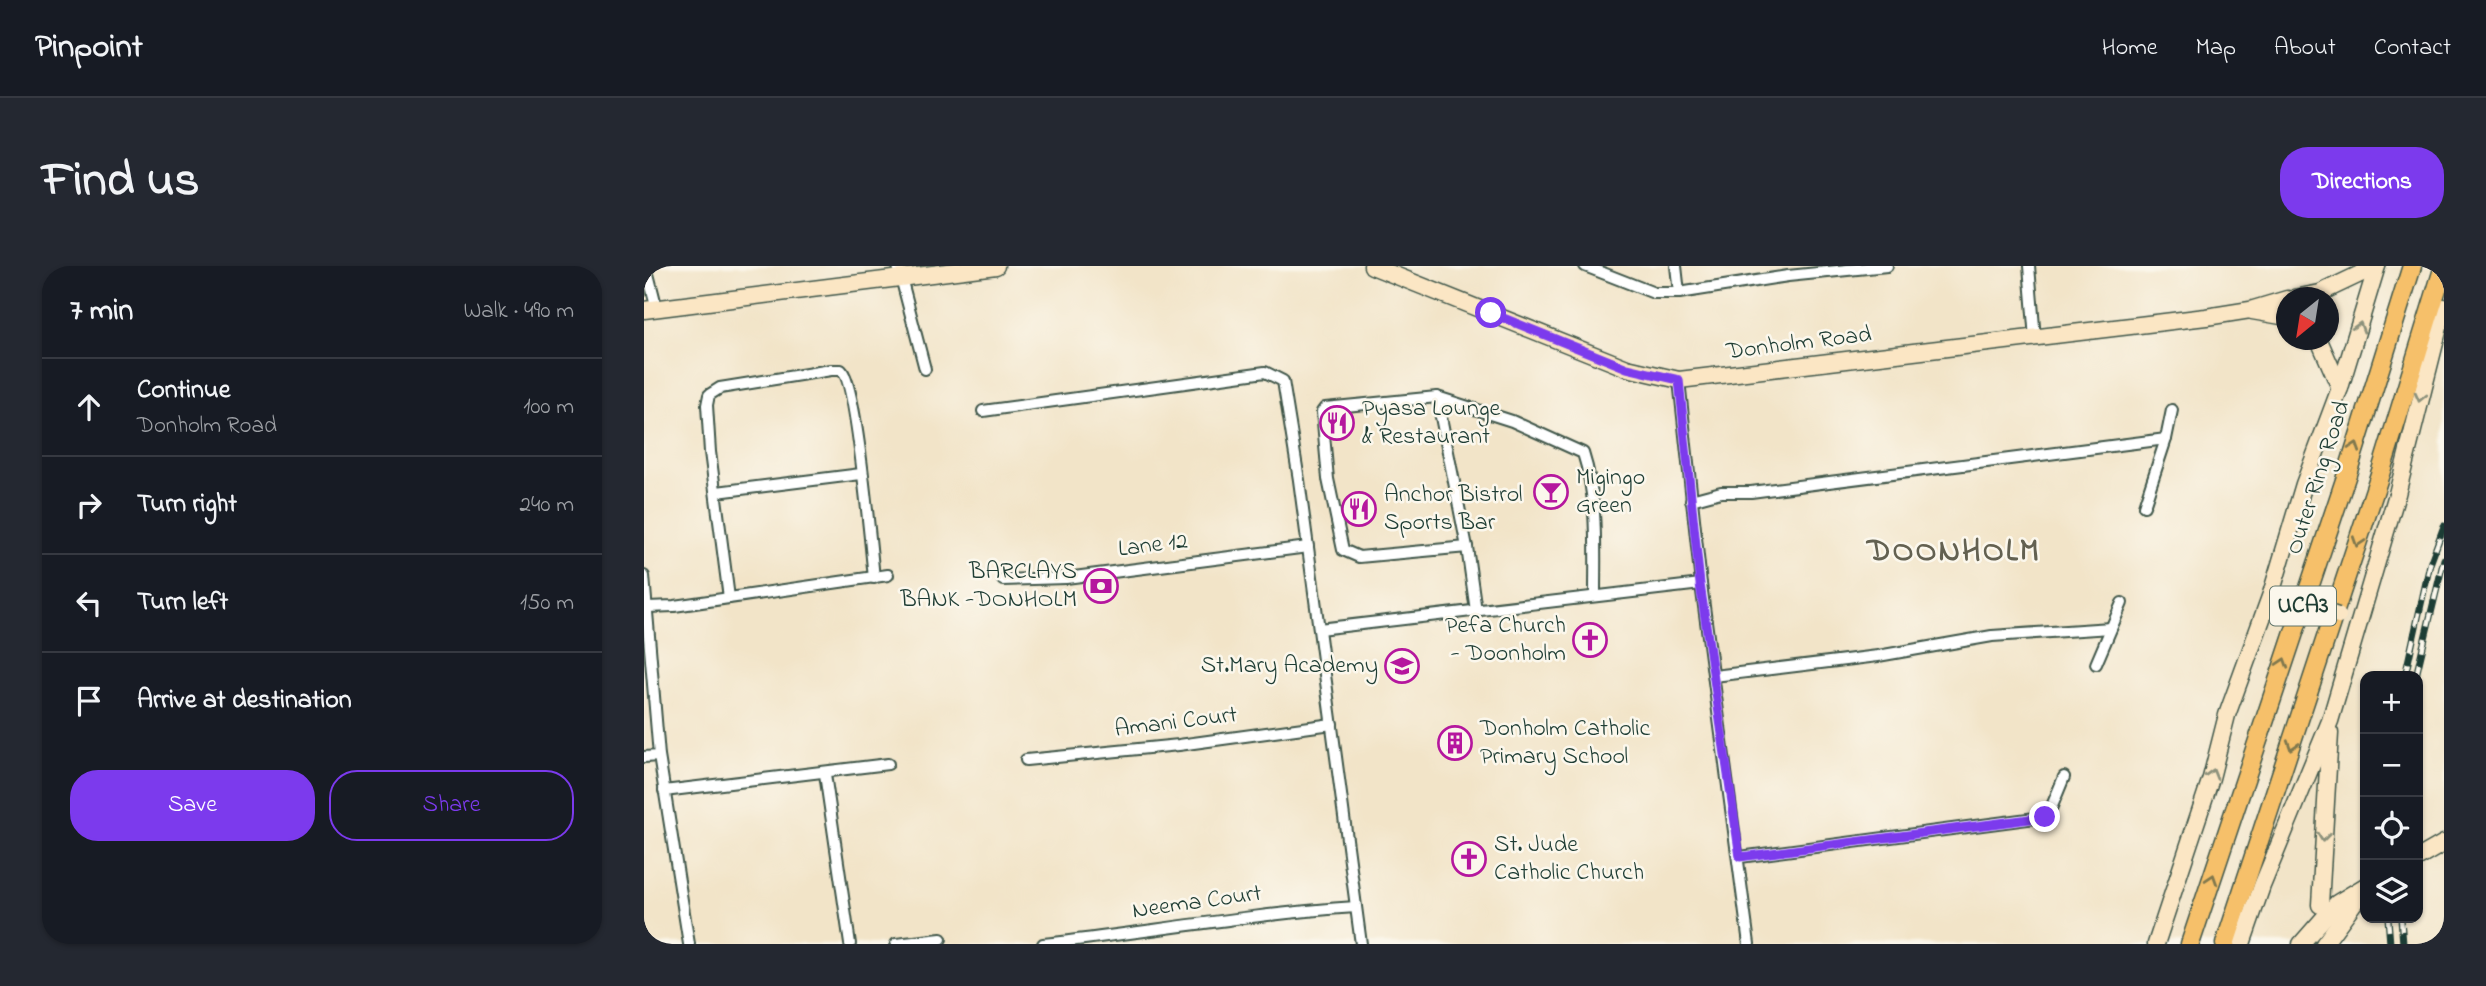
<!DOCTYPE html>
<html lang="en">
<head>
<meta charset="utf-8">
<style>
  :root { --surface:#171b24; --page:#242831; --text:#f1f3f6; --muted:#9ea1a6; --line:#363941; --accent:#7c3aed }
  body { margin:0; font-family:"Indie Flower",sans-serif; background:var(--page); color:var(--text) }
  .controls { position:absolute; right:21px; bottom:21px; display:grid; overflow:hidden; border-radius:14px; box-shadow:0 2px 5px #0004 }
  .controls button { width:63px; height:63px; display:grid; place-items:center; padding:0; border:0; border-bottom:2px solid var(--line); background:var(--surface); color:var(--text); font:35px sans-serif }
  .compass { position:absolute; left:1632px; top:21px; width:63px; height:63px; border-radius:50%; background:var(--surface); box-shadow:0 2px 5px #0004; rotate:210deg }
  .stop { position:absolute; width:21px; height:21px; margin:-16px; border:5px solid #7c3aed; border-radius:50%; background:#fff }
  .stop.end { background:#7c3aed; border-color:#fff; box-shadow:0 2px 7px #0008 }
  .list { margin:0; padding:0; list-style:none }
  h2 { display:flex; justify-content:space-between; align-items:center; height:91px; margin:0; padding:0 28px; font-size:30px }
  h2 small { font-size:23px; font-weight:400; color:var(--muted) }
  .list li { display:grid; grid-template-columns:46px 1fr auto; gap:21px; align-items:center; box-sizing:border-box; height:98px; padding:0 28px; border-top:2px solid var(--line) }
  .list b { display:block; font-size:26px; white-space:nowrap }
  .list p { margin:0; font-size:23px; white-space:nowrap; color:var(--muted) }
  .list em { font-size:23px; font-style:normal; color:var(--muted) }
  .actions { display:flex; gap:14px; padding:21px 28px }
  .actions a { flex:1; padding:16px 0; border:2px solid var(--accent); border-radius:28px; text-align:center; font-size:24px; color:var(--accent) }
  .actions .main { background:var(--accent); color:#fff }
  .icon { flex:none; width:38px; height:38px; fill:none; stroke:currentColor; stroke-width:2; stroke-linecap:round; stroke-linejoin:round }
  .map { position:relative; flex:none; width:1800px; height:678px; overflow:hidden; border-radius:28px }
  header { display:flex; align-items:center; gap:42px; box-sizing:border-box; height:98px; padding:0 35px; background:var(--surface); border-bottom:2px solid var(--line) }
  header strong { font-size:33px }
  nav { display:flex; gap:38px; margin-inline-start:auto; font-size:24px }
  .intro { display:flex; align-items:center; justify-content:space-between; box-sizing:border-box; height:168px; padding:0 42px }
  h1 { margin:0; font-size:49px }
  .button { padding:18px 32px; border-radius:28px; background:var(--accent); color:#fff; font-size:24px; font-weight:700 }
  main { display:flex; gap:42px; padding:0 42px }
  aside { flex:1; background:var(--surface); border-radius:28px; box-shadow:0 2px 5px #0004 }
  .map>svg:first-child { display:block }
</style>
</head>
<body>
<header>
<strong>Pinpoint</strong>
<nav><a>Home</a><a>Map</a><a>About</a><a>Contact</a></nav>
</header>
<div class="intro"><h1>Find us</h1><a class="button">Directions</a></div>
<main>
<aside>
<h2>7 min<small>Walk · 490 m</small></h2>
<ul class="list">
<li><svg class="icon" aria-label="ahead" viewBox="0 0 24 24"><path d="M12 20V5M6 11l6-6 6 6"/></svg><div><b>Continue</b><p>Donholm Road</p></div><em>100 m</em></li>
<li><svg class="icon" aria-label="right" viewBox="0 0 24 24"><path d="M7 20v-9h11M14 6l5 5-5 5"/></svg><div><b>Turn right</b></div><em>240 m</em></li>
<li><svg class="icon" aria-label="left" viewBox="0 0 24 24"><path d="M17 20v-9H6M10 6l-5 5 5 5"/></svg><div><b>Turn left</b></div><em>150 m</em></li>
<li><svg class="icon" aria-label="arrive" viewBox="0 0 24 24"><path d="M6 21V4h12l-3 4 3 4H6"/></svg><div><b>Arrive at destination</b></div></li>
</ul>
<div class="actions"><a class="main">Save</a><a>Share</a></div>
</aside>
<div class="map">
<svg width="1800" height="678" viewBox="0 0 1800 678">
  <rect width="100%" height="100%" fill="#fbf7ec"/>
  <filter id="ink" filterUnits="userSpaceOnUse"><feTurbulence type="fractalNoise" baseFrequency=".0143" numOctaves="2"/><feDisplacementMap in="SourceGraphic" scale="14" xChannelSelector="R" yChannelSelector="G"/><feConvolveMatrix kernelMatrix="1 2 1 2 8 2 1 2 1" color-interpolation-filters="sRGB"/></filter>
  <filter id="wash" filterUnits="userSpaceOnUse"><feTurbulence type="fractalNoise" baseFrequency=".00686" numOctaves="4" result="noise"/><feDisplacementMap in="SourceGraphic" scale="28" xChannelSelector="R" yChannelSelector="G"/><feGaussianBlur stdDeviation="1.57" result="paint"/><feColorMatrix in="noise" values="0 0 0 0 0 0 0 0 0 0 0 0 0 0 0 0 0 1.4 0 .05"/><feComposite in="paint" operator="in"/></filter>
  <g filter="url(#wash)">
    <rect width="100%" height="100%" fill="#f2e4c8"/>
  </g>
  <g filter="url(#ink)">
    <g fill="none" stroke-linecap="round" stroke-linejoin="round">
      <!-- street casing -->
      <g stroke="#3f564a" stroke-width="14">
        <g id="street">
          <path d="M2 0 13 43"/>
          <path d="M254 0 281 103"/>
          <path d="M941 0 1010 27H1035L1144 10 1243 0"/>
          <path d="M1032 0 1035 27"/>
          <path d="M1385 0 1391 73"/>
          <path d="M1035 114 1057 318 1105 678"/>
          <path d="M793 131 823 281 832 345"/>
          <path d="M339 145 621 106 639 115 655 214 717 678"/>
          <path d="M73 226 217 208"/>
          <path d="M1047 234 1077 226H1107L1522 173"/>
          <path d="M1500 240 1522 173 1528 144"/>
          <path d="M823 281 715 291 699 284 684 213 678 146 681 142 793 131 868 155 939 187C954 233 951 282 951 330"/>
          <path d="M0 310 15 490 45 678"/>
          <path d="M359 314 422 312 664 281"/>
          <path d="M85 332 66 186 63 139 65 129 76 122 187 104H197C212 113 227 284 230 312"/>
          <path d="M3 341 30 340 244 309"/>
          <path d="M675 363 1057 318"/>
          <path d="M1452 398 1478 337"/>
          <path d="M1070 410 1234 390 1348 370 1467 362"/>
          <path d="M0 491 15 490"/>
          <path d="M382 494 535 479 688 458"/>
          <path d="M181 508 206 678"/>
          <path d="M20 525 244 498"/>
          <path d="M1096 591 1399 551 1406 545 1420 511"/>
          <path d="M252 678 297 673"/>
          <path d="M399 678C504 666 608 648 712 641"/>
        </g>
      </g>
      <!-- secondary casing -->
      <g stroke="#3f564a" stroke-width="19">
        <g id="secondary">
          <path d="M728 0 983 102 1035 114 1562 51 1606 44 1643 33"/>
          <path d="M1651 32 1676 27 1733 0"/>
          <path d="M0 44 352 0"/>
          <path d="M1608 45 1643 51"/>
          <path d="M1675 74 1696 122"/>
          <path d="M1774 592 1800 577"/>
          <path d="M1676 639 1686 467"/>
          <path d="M1512 678 1567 512 1583 449 1627 328 1660 218 1696 122 1733 0"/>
          <path d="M1598 678 1618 620 1686 455 1753 228 1800 41"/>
          <path d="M1657 678 1693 637 1721 620"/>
          <path d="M1680 678 1721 622"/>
        </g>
      </g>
      <!-- primary casing -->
      <g stroke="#3f564a" stroke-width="21">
        <g id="primary">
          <path d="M1546 678 1703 208 1768 0"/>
          <path d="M1581 678 1737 205 1800 0"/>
        </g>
      </g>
      <!-- street -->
      <use href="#street" stroke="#fff" stroke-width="10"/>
      <!-- secondary -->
      <use href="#secondary" stroke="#fbe6c4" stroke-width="16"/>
      <!-- primary -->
      <use href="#primary" stroke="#f6c06b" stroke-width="18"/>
      <!-- rail casing -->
      <g stroke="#1f3d34" stroke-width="7">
        <g id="rail">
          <path d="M1761 410 1786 298 1800 260"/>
          <path d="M1772 410 1800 293"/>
          <path d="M1744 652 1746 678"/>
          <path d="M1757 652 1759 678"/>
        </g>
      </g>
      <!-- rail -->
      <use href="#rail" stroke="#fbf7ec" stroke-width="4.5" stroke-dasharray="13" stroke-linecap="butt"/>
      <!-- secondary-bridge casing -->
      <g stroke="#3f564a" stroke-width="19" stroke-linecap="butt">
        <path id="secondary-bridge" d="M1643 333 1694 350"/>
      </g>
      <!-- secondary-bridge -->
      <use href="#secondary-bridge" stroke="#fbe6c4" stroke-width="16"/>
    </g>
    <!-- one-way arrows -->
    <defs><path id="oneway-chevron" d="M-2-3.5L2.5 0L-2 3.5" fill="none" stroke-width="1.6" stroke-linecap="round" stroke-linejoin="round" transform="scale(1.75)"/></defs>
    <g stroke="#8d927c">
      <use href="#oneway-chevron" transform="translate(1715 61) rotate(-73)"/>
      <use href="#oneway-chevron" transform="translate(1776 131) rotate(103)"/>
      <use href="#oneway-chevron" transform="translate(1568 508) rotate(-74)"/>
      <use href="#oneway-chevron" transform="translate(1679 571) rotate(96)"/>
    </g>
    <g stroke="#80784d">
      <use href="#oneway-chevron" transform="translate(1711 181) rotate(-72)"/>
      <use href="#oneway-chevron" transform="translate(1714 276) rotate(108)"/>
      <use href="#oneway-chevron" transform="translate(1639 397) rotate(-72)"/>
      <use href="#oneway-chevron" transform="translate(1648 479) rotate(108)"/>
      <use href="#oneway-chevron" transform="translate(1568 613) rotate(-72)"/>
    </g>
  </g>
  <g fill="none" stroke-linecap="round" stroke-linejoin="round" filter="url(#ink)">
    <!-- route -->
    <path stroke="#7c3aed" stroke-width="9" d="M847 47 983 102 1035 114 1056 318 1096 591 1401 551"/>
  </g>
  <!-- icons -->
  <defs>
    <g id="restaurant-ring" transform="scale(1.75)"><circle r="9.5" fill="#fbf7ec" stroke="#b5179e" stroke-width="1.5"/><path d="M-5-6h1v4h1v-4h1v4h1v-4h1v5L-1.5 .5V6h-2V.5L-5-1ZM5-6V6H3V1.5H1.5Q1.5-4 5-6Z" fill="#b5179e"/></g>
    <g id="bar-ring" transform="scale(1.75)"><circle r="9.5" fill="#fbf7ec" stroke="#b5179e" stroke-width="1.5"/><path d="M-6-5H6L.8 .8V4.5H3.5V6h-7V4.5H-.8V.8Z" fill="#b5179e"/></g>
    <g id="bank-ring" transform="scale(1.75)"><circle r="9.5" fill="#fbf7ec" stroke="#b5179e" stroke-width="1.5"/><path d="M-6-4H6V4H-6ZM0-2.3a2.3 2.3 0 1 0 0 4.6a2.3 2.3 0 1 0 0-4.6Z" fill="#b5179e"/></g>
    <g id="church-ring" transform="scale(1.75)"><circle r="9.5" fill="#fbf7ec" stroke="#b5179e" stroke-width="1.5"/><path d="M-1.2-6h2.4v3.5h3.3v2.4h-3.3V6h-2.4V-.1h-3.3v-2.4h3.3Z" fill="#b5179e"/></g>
    <g id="school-ring" transform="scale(1.75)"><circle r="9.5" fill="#fbf7ec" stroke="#b5179e" stroke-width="1.5"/><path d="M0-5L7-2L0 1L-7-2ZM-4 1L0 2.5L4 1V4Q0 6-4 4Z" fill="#b5179e"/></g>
    <g id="building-ring" transform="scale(1.75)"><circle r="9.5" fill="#fbf7ec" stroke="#b5179e" stroke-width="1.5"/><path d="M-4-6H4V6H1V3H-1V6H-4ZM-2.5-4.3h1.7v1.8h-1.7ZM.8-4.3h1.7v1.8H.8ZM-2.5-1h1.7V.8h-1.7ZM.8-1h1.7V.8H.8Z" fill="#b5179e"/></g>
  </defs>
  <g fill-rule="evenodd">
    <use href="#restaurant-ring" x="693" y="157"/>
    <use href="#bar-ring" x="907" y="226"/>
    <use href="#restaurant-ring" x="715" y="243"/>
    <use href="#bank-ring" x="457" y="320"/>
    <use href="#church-ring" x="946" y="374"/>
    <use href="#school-ring" x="758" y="400"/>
    <use href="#building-ring" x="811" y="477"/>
    <use href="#church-ring" x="825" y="593"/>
  </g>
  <g text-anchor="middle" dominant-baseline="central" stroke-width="5" stroke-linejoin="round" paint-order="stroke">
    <!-- shield labels -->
    <rect fill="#fbf7ec" stroke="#61756b" stroke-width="2" x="1626" y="320.5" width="66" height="39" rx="5"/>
    <g font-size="23" font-weight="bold" fill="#1f3d34">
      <text x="1659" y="340">UCA3</text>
    </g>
    <!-- street labels -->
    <g font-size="24" fill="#1f3d34" stroke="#fbf7ec">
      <text transform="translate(1155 78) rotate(-7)">Donholm Road</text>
      <text transform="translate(1675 212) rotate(-72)">Outer Ring Road</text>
      <text transform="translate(509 280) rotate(-7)">Lane 12</text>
      <text transform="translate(532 457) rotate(-7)">Amani Court</text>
      <text transform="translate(553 637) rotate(-8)">Neema Court</text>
    </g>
    <!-- poi labels -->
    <g font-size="24" fill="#1f3d34" stroke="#fbf7ec" text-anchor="start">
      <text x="718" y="143">Pyasa Lounge<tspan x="718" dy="28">&amp; Restaurant</tspan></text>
      <text x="932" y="212">Migingo<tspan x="932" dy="28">Green</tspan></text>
      <text x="740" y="229">Anchor Bistrol<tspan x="740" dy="28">Sports Bar</tspan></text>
      <text x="433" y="306" text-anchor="end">BARCLAYS<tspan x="433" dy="28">BANK -DONHOLM</tspan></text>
      <text x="922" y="360" text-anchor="end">Pefa Church<tspan x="922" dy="28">- Doonholm</tspan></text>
      <text x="734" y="400" text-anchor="end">St.Mary Academy</text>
      <text x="836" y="463">Donholm Catholic<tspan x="836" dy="28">Primary School</tspan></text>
      <text x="850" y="579">St. Jude<tspan x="850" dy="28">Catholic Church</tspan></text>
    </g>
    <!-- district labels -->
    <g font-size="32" font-weight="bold" letter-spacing="2" fill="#636151" stroke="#fbf7ec">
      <text x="1310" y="286">DOONHOLM</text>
    </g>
  </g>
</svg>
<div class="controls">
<button>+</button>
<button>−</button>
<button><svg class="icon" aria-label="locate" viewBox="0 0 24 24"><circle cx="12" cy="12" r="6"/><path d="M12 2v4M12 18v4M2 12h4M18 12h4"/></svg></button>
<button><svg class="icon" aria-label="layers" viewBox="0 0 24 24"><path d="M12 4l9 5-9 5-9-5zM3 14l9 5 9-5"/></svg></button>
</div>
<svg class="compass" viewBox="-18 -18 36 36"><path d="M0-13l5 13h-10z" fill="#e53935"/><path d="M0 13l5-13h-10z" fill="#9ea1a6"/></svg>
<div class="stop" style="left:847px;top:47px"></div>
<div class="stop end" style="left:1401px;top:551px"></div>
</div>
</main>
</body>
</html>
